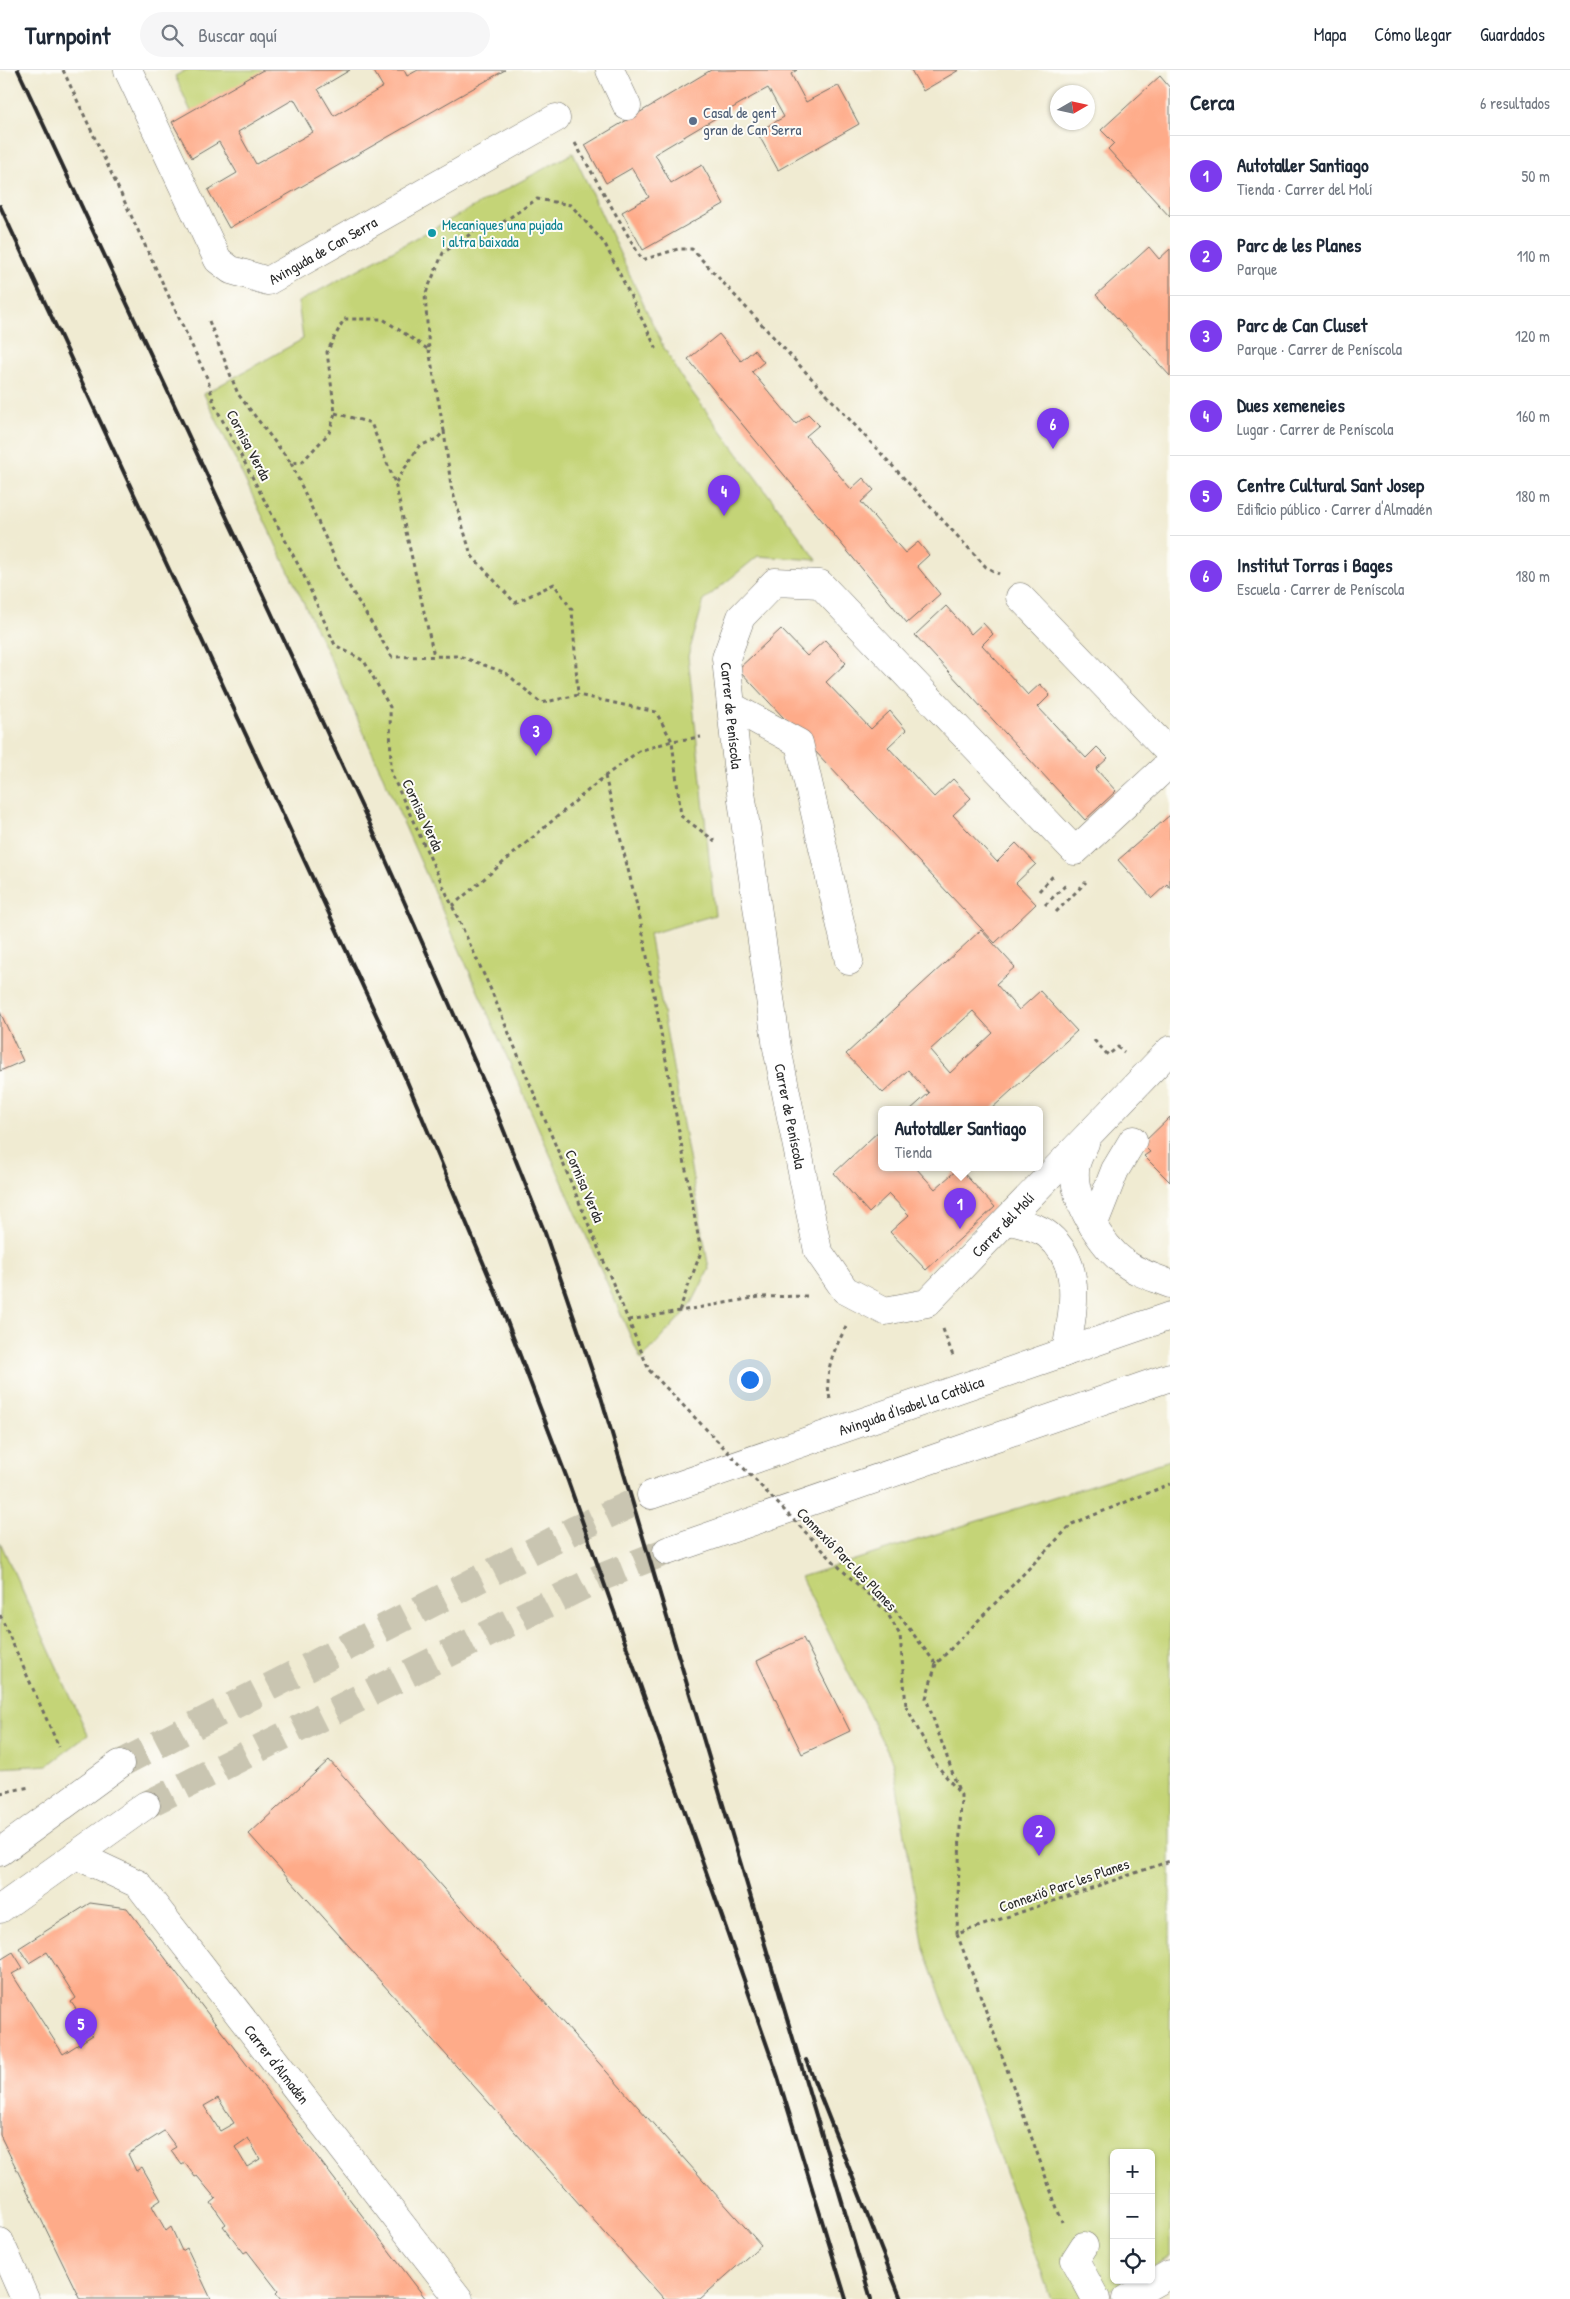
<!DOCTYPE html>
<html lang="es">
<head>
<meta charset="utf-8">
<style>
  :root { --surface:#fff; --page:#f6f6f7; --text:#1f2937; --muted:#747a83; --line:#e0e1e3; --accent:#7c3aed }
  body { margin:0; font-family:"Patrick Hand",sans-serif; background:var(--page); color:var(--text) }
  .controls { position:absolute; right:15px; bottom:15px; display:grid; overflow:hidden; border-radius:8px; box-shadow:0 1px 4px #0004 }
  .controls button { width:45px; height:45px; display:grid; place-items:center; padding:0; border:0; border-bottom:1px solid var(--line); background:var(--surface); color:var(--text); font:25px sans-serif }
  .compass { position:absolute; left:1050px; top:15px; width:45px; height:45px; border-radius:50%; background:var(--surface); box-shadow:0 1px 4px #0004; rotate:81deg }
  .you { position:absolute; left:749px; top:1309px; width:18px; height:18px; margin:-12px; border:4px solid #fff; border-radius:50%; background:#1a73e8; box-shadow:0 0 0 8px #1a73e833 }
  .badge { display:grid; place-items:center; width:32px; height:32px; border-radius:50%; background:var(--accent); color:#fff; font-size:16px; font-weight:700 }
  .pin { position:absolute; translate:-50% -41px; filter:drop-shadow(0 1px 2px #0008) }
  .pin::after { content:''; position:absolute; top:26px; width:18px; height:15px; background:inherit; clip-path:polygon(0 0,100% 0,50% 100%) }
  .popup { position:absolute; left:878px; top:1036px; width:165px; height:65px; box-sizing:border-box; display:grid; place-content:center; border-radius:8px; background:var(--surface); filter:drop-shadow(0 1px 4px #0005); font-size:16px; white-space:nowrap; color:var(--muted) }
  .popup b { font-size:19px; color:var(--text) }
  .popup::after { content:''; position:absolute; left:50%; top:100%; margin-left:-10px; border:10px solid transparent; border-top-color:var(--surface) }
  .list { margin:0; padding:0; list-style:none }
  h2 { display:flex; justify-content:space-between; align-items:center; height:65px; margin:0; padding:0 20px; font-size:21px }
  h2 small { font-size:16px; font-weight:400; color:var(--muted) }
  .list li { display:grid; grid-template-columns:32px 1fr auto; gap:15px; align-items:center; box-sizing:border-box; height:80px; padding:0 20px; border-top:1px solid var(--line) }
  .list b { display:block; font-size:19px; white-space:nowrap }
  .list p { margin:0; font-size:16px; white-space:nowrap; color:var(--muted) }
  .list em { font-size:16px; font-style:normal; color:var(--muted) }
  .icon { flex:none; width:28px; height:28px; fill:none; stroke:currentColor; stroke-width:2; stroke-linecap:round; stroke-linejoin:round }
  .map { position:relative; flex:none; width:1170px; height:2229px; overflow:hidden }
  header { display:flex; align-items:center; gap:30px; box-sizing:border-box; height:70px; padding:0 25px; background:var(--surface); border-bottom:1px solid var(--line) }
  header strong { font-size:24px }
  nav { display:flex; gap:28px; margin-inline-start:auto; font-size:18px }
  .search { width:350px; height:45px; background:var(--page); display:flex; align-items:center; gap:12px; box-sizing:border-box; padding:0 18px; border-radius:28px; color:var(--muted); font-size:19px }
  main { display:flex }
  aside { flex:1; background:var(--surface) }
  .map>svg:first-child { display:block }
</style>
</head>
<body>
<header>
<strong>Turnpoint</strong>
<div class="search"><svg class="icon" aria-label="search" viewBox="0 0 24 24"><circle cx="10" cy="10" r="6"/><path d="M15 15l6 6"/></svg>Buscar aquí</div>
<nav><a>Mapa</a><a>Cómo llegar</a><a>Guardados</a></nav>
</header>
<main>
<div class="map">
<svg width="1170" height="2229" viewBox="0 0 1170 2229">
  <rect width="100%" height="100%" fill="#fdfcf7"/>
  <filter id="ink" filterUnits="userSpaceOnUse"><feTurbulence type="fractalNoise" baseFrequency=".02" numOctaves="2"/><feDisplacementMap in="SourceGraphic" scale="10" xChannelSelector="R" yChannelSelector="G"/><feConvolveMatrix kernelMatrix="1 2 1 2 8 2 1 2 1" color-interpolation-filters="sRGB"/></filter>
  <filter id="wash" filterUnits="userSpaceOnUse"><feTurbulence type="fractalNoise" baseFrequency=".0096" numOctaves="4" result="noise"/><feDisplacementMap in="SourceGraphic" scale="20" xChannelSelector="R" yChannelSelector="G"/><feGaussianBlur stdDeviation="1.12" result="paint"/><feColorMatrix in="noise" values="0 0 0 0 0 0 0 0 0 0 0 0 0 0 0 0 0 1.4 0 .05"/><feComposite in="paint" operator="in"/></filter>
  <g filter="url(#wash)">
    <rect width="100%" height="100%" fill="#f0ebd2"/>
    <!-- green -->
    <g fill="#c4d477" stroke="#788051">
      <path d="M186 0H269L192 44 175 6Z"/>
      <path d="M573 83 663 276 683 310 817 490 758 486 704 530 688 586 715 845 649 864 709 1199 691 1235 641 1290 339 607 204 324 303 269 298 232Z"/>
      <path d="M1170 1390V2187L1151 2197V2083H1114V2210H1128L1094 2229H1051L924 1879 893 1693 801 1507Z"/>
      <path d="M0 1472 88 1665 48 1695 0 1698Z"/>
    </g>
    <g id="blocks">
      <!-- building -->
      <g fill="#feab89" fill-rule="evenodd">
        <path d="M263 0H350L318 19 334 46 383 17 373 0H404L407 6 418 0H505L229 158 208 120 237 103 219 72 192 88 172 52ZM294 29 313 62 256 94 238 62Z"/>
        <path d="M711 0H797L791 4 806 32 838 15 859 54 778 100 757 62 784 47 768 18 741 33 655 84 671 113 702 95 724 134 643 180 622 142 649 127 632 98 606 113 585 75Z"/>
        <path d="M911 0H959L923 21Z"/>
        <path d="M1160 6 1170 18V147L1108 79 1114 73 1101 60Z"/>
        <path d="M1149 177 1159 189 1170 179V306L1096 225Z"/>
        <path d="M719 264 741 291 754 280 764 292 752 302 796 354 808 344 819 355 806 366 851 419 863 408 874 420 861 432 905 483 918 472 929 485 917 496 940 524 907 553 688 289Z"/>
        <path d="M946 536 971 564 983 553 993 564 982 575 1028 625 1040 614 1050 625 1038 637 1086 688 1097 677 1108 688 1096 699 1116 721 1085 750 915 565Z"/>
        <path d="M781 559 807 586 825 570 846 593 826 612 871 659 890 641 906 660 888 677 934 727 953 709 971 728 953 745 997 792 1016 773 1036 794 1016 813 1036 834 995 873 738 599Z"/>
        <path d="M1170 745V818L1167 814 1152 828 1118 790Z"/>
        <path d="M981 860 1015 897 996 914 1019 940 1040 921 1077 961 990 1040H910L929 1023 908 1000 883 1023 846 984ZM973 941 993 963 950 1003 930 980Z"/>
        <path d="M0 942 23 991 0 1001Z"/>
        <path d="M1170 1047V1112L1144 1086 1150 1082 1142 1074Z"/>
        <path d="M881 1059V1098H916L935 1119 959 1098 995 1137 926 1200 890 1162 909 1145 889 1124 869 1143 834 1103Z"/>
        <path d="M803 1568 850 1661 802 1684 757 1591Z"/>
        <path d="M329 1690 761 2175 700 2229H664L249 1764Z"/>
        <path d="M90 1833 127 1838 426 2229H281L276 2223 278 2221 247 2181 244 2183 223 2156 226 2154 211 2133 216 2129 197 2106 195 2107 185 2093 182 2095 171 2080 176 2077 164 2061 128 2084 136 2101 142 2097 161 2130 152 2136 166 2161 171 2157 182 2181 187 2178 211 2229H80L0 2065V1890L13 1882 23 1898 12 1904 63 1984 93 1965 86 1955 91 1952 87 1946 83 1949 71 1932 76 1928 47 1882 29 1893 19 1878ZM218 2028 234 2053 220 2061 204 2036ZM248 2068 260 2089 247 2097 235 2077Z"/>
      </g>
    </g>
  </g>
  <g filter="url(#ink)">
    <use href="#blocks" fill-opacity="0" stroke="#706e65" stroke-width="1"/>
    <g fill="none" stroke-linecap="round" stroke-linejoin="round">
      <!-- minor-tunnel -->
      <g stroke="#c9c5b1" stroke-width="28" stroke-dasharray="28 14" stroke-linecap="butt">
        <path d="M120 1694 574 1460 651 1425"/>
        <path d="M146 1735 597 1509 667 1481"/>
      </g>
      <!-- minor casing -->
      <g stroke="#706e65" stroke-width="29">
        <g id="minor">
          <path id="s1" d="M128 0 218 190 231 200 268 211 556 48"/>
          <path d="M610 0 627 36"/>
          <path d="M1020 527 1170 683"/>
          <path d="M731 636 799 673 849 891"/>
          <path id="s2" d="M1170 693 1075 781 820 514 775 512 741 547 726 588 737 694 777 978 818 1181 845 1220 885 1241 927 1233 1170 980"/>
          <path d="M1085 1073C1081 1082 1075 1091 1075 1101 1073 1131 1102 1176 1125 1193 1137 1203 1156 1208 1170 1214"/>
          <path d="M1007 1150C1020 1154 1037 1156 1048 1165 1084 1195 1073 1241 1066 1282L1061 1284"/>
          <path d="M1093 1156 1115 1100 1133 1070"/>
          <path id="s3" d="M651 1425 1170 1246"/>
          <path d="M667 1481 1170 1307"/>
          <path d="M0 1782 120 1694"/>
          <path id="s4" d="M76 1785 138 1814 459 2229"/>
          <path d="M0 1839 146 1735"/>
          <path d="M0 2172 25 2229"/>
          <path d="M1084 2176 1075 2190 1096 2229"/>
          <path d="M1126 2229 1170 2204"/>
        </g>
      </g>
      <!-- path -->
      <g stroke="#706e65" stroke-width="3" stroke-dasharray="4 4" stroke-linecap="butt">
        <path d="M63 0 208 310 214 334 304 506 335 575 364 591 390 637 391 703 491 920 649 1300"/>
        <path d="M575 73 642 190 678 179H692L986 497 999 504"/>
        <path d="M209 251 238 324 291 393 302 392 329 363 335 343 327 282 344 249H383L429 280 425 225 443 183 476 160 499 155 537 129 571 135 605 174 657 280"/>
        <path d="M335 343 371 353 395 413 434 586"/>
        <path d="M444 361 451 416 471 485 515 533 554 514 572 540 578 625"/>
        <path d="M291 393 343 506 392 587 459 586 506 603 541 633 578 625 656 642 672 671 701 667"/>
        <path d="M396 412 419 376 437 369 444 361 429 280"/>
        <path d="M605 706 640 848 701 1182 679 1241"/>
        <path d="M1039 821 1053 806"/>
        <path d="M1045 835 1068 813"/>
        <path d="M452 836 605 706 639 681 672 671 681 746 715 771"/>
        <path d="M1056 842 1086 812"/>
        <path d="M1094 970 1108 985 1118 977 1124 982"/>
        <path d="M629 1250 759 1227 809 1226"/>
        <path d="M943 1259 953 1286"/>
        <path d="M830 1329C824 1300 833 1282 846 1257"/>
        <path d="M886 1541 895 1540 936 1594 1072 1454 1170 1414"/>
        <path d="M0 1545 59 1677"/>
        <path d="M936 1594 926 1628 959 1721"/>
        <path d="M906 1636 936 1694 961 1725 957 1864 1170 1791"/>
        <path d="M0 1723 30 1717"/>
        <path d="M957 1864 978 1919 1062 2152"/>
      </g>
      <!-- minor -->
      <use href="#minor" stroke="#fff" stroke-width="28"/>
      <!-- rail -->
      <g stroke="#2b2b2b" stroke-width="4">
        <path d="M18 0 373 761 490 1026 545 1163 601 1327 871 2229"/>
        <path d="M0 136 406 1009 498 1228 568 1411 721 1844 778 2007 846 2229"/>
        <path d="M806 1990 901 2229"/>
      </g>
      <!-- path-bridge -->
      <path stroke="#706e65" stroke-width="3" stroke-dasharray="4 4" stroke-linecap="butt" d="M649 1300 841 1499 886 1541 900 1565 906 1636"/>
    </g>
  </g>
  <!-- markers -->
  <circle fill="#5c6f8a" stroke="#fdfcf7" stroke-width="2" cx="693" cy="51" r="5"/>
  <circle fill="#0f9aa8" stroke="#fdfcf7" stroke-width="2" cx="432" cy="163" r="5"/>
  <g text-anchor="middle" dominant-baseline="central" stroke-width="4" stroke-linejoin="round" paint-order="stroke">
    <!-- service labels -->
    <g font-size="15" fill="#4e5e75" stroke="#fdfcf7" text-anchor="start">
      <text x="703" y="42">Casal de gent<tspan x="703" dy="17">gran de Can Serra</tspan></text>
    </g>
    <!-- culture labels -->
    <g font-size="15" fill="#0d838f" stroke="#fdfcf7" text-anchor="start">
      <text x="442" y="154">Mecaniques una pujada<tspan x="442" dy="17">i altra baixada</tspan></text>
    </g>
    <!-- street labels -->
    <g font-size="15" fill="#2b2b2b" stroke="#fdfcf7">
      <text stroke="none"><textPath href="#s1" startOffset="328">Avinguda de Can Serra</textPath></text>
      <text transform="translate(249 375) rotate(62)">Cornisa Verda</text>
      <text stroke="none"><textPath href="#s2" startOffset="694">Carrer de Peníscola</textPath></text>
      <text transform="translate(423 745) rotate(65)">Cornisa Verda</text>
      <text stroke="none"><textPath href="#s2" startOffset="1099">Carrer de Peníscola</textPath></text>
      <text transform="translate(585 1116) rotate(67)">Cornisa Verda</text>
      <text stroke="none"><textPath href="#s2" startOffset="1481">Carrer del Molí</textPath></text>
      <text stroke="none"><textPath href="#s3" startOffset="275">Avinguda d'Isabel la Catòlica</textPath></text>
      <text transform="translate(847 1489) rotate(46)">Connexió Parc les Planes</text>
      <text transform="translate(1064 1815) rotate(-19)">Connexió Parc les Planes</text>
      <text stroke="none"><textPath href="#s4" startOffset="296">Carrer d'Almadén</textPath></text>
    </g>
  </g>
</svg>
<div class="controls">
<button>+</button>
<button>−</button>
<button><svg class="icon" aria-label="locate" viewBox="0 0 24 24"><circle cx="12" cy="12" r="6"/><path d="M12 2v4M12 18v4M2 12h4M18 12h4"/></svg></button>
</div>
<svg class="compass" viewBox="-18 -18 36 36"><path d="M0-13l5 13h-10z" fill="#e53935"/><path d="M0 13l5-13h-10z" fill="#747a83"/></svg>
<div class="you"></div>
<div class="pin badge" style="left:960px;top:1159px">1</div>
<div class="popup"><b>Autotaller Santiago</b>Tienda</div>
<div class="pin badge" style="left:1039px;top:1786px">2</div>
<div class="pin badge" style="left:536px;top:686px">3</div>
<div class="pin badge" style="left:724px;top:446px">4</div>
<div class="pin badge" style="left:81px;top:1979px">5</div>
<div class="pin badge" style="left:1053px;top:379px">6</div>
</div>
<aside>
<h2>Cerca<small>6 resultados</small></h2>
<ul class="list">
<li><span class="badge">1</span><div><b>Autotaller Santiago</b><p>Tienda · Carrer del Molí</p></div><em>50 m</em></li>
<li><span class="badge">2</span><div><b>Parc de les Planes</b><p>Parque</p></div><em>110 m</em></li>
<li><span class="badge">3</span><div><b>Parc de Can Cluset</b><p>Parque · Carrer de Peníscola</p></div><em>120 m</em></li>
<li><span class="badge">4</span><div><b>Dues xemeneies</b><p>Lugar · Carrer de Peníscola</p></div><em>160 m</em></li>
<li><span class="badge">5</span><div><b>Centre Cultural Sant Josep</b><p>Edificio público · Carrer d'Almadén</p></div><em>180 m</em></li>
<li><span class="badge">6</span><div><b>Institut Torras i Bages</b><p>Escuela · Carrer de Peníscola</p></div><em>180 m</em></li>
</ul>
</aside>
</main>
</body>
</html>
